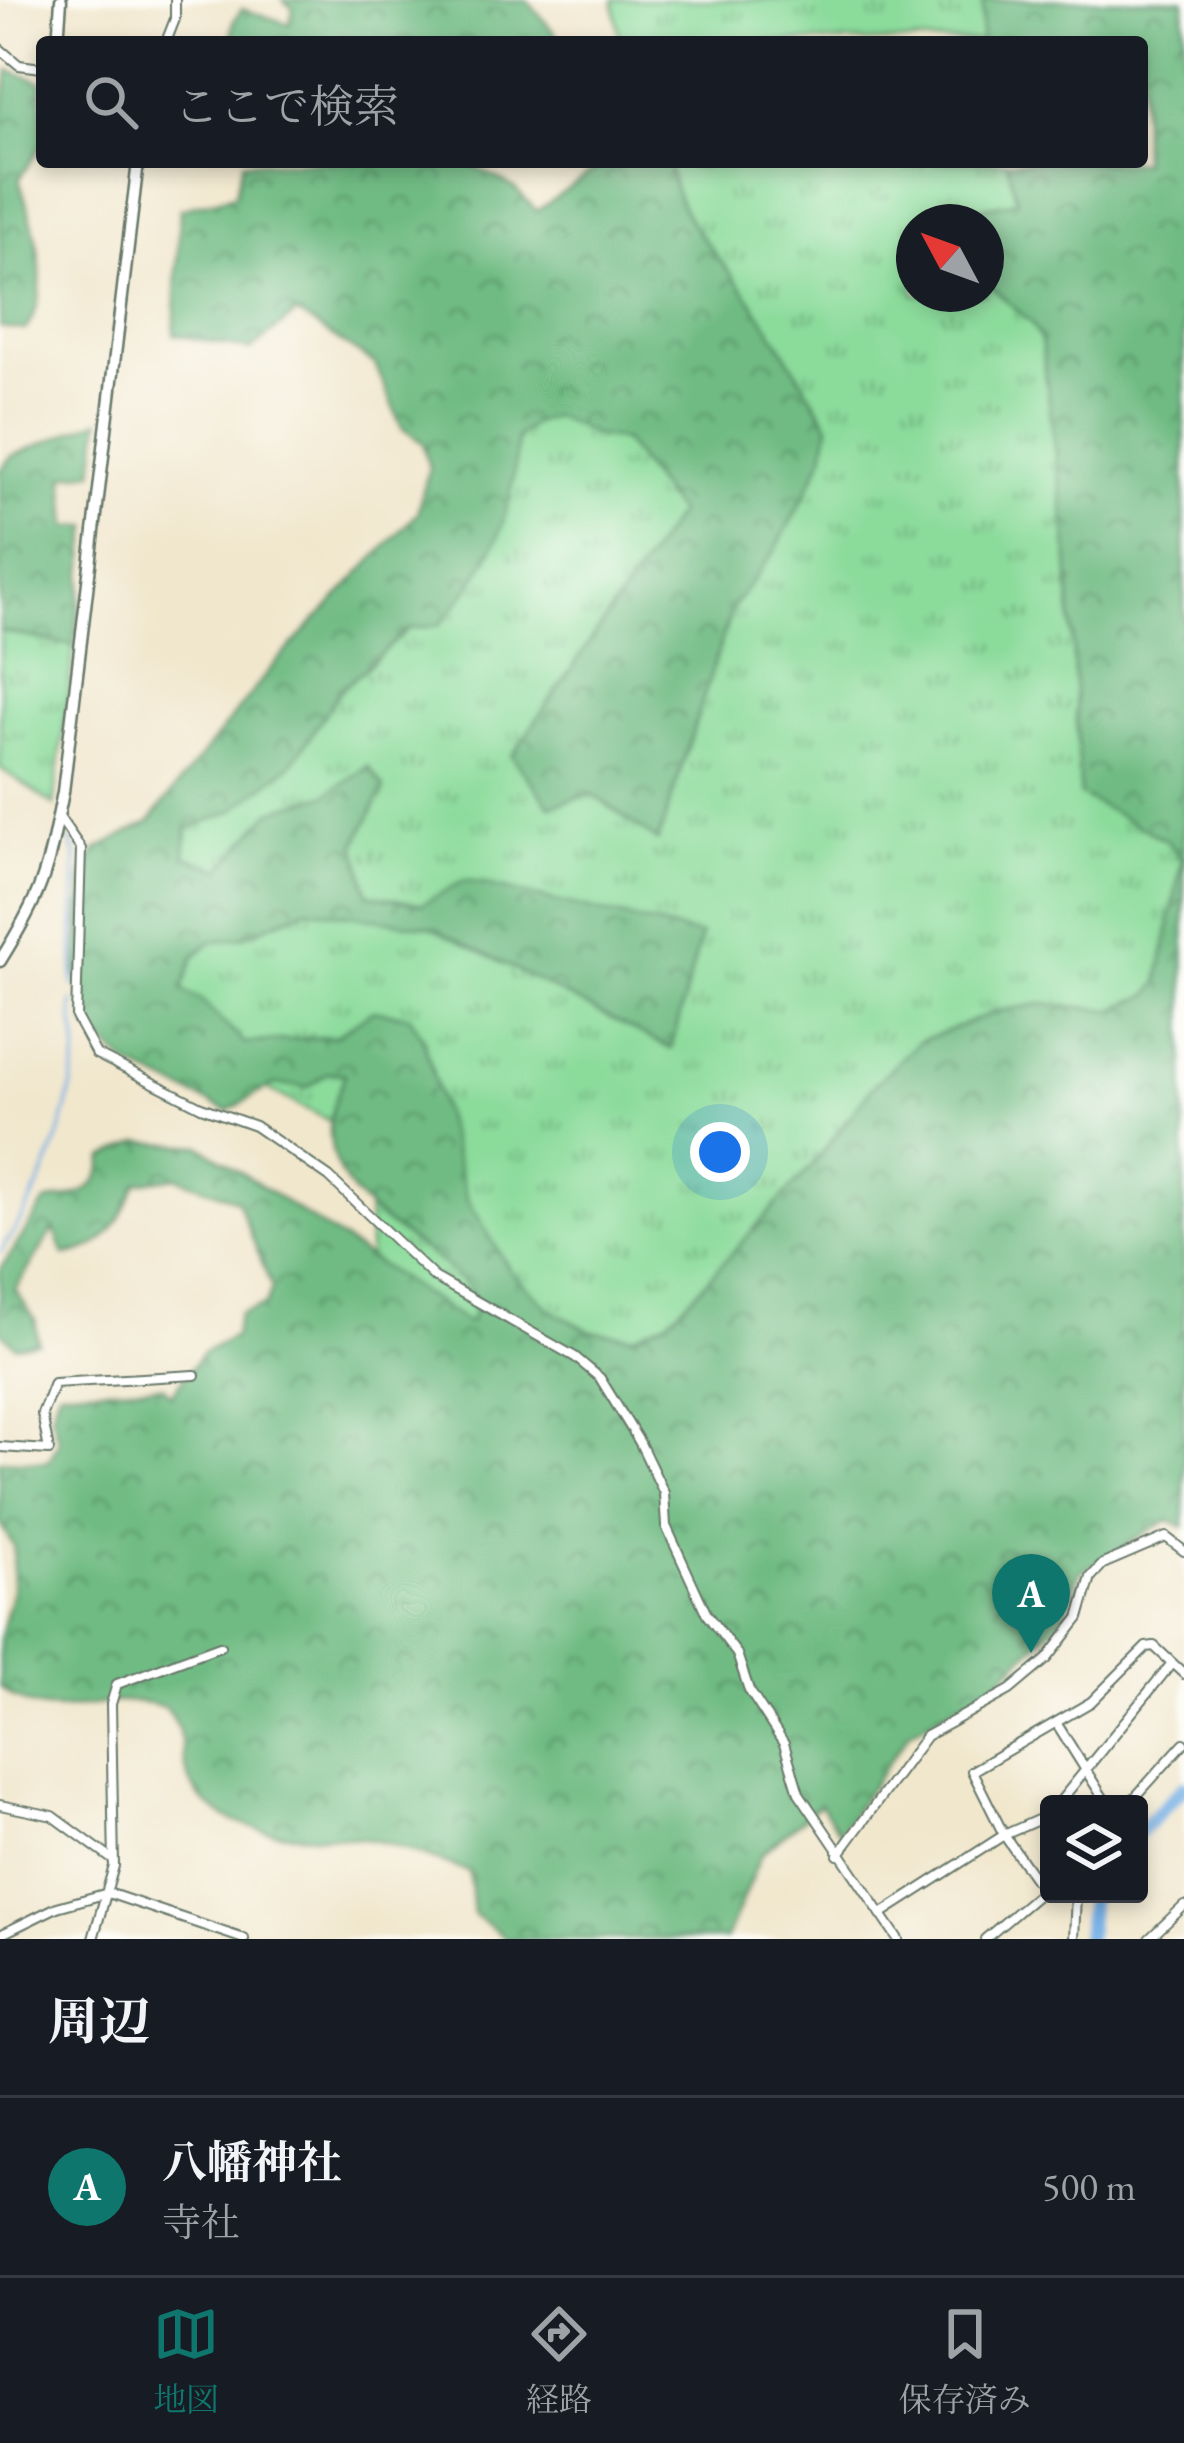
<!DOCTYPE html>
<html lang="ja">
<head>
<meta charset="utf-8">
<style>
  :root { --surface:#171b24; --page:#20242c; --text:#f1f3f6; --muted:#9ea1a6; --line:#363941; --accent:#0f766e }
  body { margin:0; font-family:"EB Garamond","Noto Serif JP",serif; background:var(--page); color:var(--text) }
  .controls { position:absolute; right:36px; bottom:36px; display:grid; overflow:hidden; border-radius:12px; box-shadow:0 6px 18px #0003 }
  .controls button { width:108px; height:108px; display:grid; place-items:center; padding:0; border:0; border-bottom:3px solid var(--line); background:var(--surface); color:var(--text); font:60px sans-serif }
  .compass { position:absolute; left:896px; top:204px; width:108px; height:108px; border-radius:50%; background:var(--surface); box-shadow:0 6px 18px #0003; rotate:311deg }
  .you { position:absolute; left:720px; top:1152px; width:42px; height:42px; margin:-30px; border:9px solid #fff; border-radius:50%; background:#1a73e8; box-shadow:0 0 0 18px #1a73e833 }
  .badge { display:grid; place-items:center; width:78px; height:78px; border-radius:50%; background:var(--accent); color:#fff; font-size:39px; font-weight:700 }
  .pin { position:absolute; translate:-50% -99px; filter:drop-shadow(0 3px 6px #0008) }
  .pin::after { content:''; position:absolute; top:63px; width:42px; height:36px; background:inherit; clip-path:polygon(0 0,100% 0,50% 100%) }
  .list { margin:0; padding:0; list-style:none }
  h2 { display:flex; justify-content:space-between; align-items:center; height:156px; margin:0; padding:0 48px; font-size:51px }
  h2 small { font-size:39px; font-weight:400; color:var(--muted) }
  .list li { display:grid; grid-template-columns:78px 1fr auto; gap:36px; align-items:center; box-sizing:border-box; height:180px; padding:0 48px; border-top:3px solid var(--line) }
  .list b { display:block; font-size:45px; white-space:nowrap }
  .list p { margin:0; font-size:39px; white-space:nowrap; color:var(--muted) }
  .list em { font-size:39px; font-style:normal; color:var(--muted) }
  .icon { flex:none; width:66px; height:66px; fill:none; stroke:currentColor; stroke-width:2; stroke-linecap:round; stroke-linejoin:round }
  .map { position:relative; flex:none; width:1184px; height:1939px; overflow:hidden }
  .search { position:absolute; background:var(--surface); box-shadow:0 6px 18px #0003; left:36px; right:36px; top:36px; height:132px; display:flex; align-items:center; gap:30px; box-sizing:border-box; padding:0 42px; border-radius:12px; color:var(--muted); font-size:45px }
  .sheet { height:336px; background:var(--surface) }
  nav { display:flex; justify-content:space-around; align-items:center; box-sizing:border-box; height:168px; border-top:3px solid var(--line); background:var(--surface); font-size:33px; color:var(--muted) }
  nav a { display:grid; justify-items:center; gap:6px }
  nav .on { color:var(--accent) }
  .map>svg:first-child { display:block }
</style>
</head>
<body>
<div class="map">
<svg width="1184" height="1939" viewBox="0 0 1184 1939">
  <defs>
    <pattern id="grass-tufts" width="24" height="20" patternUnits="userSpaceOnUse" patternTransform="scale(3)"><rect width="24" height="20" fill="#8bdb9b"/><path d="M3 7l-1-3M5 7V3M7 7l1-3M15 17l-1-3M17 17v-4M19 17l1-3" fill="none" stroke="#71b37f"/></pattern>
    <pattern id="forest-crowns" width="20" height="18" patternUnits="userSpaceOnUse" patternTransform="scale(3)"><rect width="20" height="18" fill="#70bb83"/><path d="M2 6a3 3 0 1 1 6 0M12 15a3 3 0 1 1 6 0" fill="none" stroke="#5b996c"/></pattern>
  </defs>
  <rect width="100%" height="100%" fill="#fdfcf7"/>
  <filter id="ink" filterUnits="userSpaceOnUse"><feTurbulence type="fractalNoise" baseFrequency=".00833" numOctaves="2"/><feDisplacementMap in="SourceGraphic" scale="24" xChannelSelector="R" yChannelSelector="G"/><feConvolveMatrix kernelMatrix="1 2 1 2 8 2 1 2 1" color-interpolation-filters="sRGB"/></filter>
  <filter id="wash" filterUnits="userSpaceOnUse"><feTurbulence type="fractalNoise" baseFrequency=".004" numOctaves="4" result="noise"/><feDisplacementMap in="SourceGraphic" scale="48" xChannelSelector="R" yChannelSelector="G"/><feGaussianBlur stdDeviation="2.7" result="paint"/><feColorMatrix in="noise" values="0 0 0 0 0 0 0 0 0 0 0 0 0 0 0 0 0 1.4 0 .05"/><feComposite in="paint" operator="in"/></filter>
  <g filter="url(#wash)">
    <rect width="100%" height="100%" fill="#f1e7cd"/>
    <!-- grass -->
    <g fill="url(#grass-tufts)" stroke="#558c68" stroke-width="3" fill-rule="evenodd">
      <path d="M613 0H1184V1062L919 1561 370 1293 367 1140 111 1009 151 847 549 396 802 441 644 162H1142V42H621ZM914 222H986V294H914Z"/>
      <path d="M0 631 74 646 54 805 0 768Z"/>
    </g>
    <!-- forest -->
    <g fill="url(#forest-crowns)" stroke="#487c5c" stroke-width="3">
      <path d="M283 0H527L562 42H231L233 22 242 9 290 24 293 9Z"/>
      <path d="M983 0H1184V1527L1169 1520 1080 1572 1062 1619 997 1682 910 1732 839 1832 820 1804 761 1854 726 1939H507L473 1914 469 1872C437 1861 403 1845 370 1840 311 1831 247 1845 201 1798 174 1770 192 1732 164 1707 107 1686 50 1735 0 1686V1637L12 1590 14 1547 0 1523V1460L48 1462 59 1442 51 1414 59 1390 163 1386 171 1395 203 1353 234 1336 239 1314 266 1305 272 1288 237 1200 177 1177 137 1183C120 1220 109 1250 64 1255L54 1229 15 1290 35 1319 38 1342 16 1346 0 1331V1270L45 1202C74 1196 101 1193 104 1158L140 1142 201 1146 464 1321 470 1322C475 1310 476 1298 467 1287 423 1235 329 1211 330 1128 330 1109 339 1091 345 1074L328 1073 308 1087 274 1084 228 1111 128 1065 88 1028 77 973 83 872 98 849 149 822 273 666 417 513 429 469 423 443 402 428 375 364 297 313 250 350 174 334 180 209 235 195 243 162H465L513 187 537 211 606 162H669C674 217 713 247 743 289 775 332 801 380 829 425L824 455 807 491 775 551 732 608 658 841 592 794 550 806 512 756 678 513 623 440 598 436 554 416 533 423 517 438C513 518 493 565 439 625L409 629 339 692 292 764 231 812 187 829 185 856 221 869 271 811 326 795 368 766 384 788 356 844 368 894 422 904 465 880 701 935 671 1049 431 927 307 909 242 937 211 942 194 956 182 990 201 1000 244 1043 336 1036 373 1010 410 1016 424 1041 466 1197 511 1272 552 1311 591 1331 633 1336 668 1320 699 1289 817 1160 872 1087 918 1042 998 1011 1042 1004 1113 1010 1149 995 1158 983 1182 860 1167 841 1080 795 1067 538 1041 340 1030 322 986 282V222H966L975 209 1017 201 1007 162H1142V42H981Z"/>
      <path d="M9 70 42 82V145L19 179C33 224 56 288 25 330L0 327V133Z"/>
      <path d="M100 420 94 472 64 476 68 527 89 526 74 646 0 631V470L12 456Z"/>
    </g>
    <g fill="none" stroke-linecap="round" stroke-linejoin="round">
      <!-- stream -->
      <g stroke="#73afe5" stroke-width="3">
        <path d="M70 840 76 856 73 985"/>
        <path d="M0 1252C43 1192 67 1128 77 1055 80 1037 70 1021 73 1001"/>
      </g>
      <!-- river -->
      <g stroke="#73afe5" stroke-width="14">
        <path d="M1139 1832 1184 1787"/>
        <path d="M1087 1939 1091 1894"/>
      </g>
    </g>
  </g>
  <g filter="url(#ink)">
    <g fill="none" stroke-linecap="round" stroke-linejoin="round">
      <!-- minor casing -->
      <g stroke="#68786a" stroke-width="12">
        <g id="minor">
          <path d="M166 42 175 19V0"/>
          <path d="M0 49 19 65 42 68"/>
          <path d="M59 817 81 849 76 1017 96 1054 201 1107 255 1126 329 1177 434 1277 575 1357 600 1378 640 1443 664 1493 666 1526 707 1615 737 1654 749 1690 784 1744 799 1793 898 1939"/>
          <path d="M0 1447 49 1450 42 1414 54 1383 195 1375"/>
          <path d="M1057 1724 1107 1804"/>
          <path d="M1058 1804 1172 1663"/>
          <path d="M1129 1804 1184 1743"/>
          <path d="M0 1805 53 1816 113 1860"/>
          <path d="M838 1855 926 1736 1010 1690 1047 1659 1079 1618 1091 1577 1103 1564 1166 1537 1184 1551"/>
          <path d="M1043 1891 1004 1835 972 1771 1091 1702 1146 1647 1154 1646 1184 1674"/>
          <path d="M881 1914 1004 1835 1049 1815"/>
          <path d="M0 1935 57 1907 108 1893 244 1939"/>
          <path d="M93 1939 114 1866 111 1704 117 1684 220 1646"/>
          <path d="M985 1939 1049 1885"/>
          <path d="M1074 1939 1076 1894"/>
          <path d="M1149 1939 1184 1906"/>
        </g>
      </g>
      <!-- tertiary casing -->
      <g stroke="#68786a" stroke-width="15">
        <g id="tertiary">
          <path d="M58 42 61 0"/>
          <path d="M0 961C44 891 47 872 63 792L138 162"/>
        </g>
      </g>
      <!-- minor -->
      <use href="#minor" stroke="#fff" stroke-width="8"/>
      <!-- tertiary -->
      <use href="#tertiary" stroke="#fff" stroke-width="10"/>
    </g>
  </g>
</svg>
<div class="controls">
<button><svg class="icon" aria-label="layers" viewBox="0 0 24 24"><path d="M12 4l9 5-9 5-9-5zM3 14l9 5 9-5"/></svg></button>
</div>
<svg class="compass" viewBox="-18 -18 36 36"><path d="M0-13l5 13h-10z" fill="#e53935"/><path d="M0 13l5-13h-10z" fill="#9ea1a6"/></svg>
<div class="you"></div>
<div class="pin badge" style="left:1031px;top:1653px">A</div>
<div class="search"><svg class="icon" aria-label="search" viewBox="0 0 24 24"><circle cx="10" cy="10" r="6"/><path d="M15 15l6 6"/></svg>ここで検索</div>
</div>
<section class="sheet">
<h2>周辺<small></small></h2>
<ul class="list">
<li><span class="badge">A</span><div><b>八幡神社</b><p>寺社</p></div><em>500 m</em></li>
</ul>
</section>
<nav>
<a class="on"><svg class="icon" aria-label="map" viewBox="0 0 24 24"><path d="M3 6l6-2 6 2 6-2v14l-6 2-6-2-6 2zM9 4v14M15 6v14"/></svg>地図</a>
<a><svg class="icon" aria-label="directions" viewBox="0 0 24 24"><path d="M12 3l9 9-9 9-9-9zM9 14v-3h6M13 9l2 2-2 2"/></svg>経路</a>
<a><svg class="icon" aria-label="saved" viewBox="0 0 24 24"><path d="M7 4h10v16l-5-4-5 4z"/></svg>保存済み</a>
</nav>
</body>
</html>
